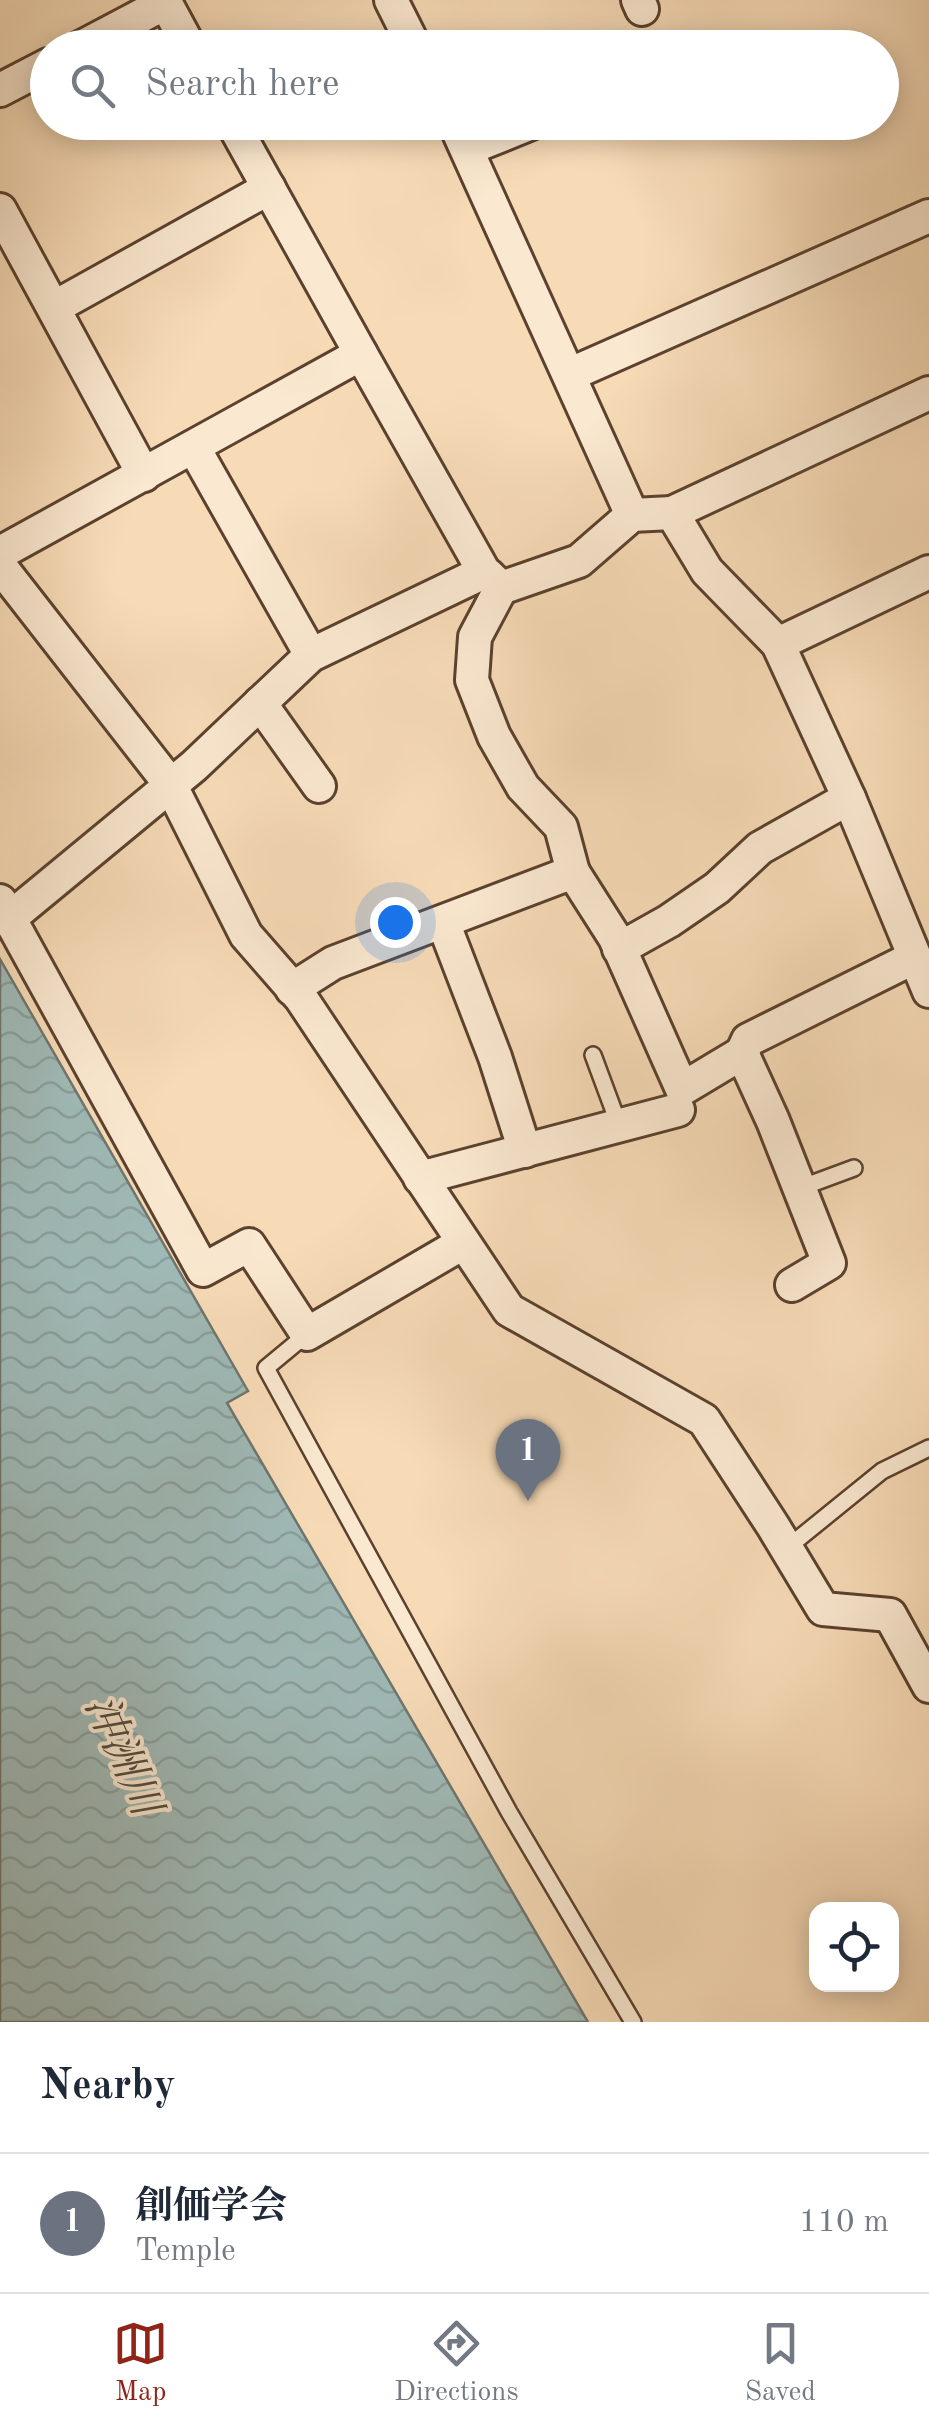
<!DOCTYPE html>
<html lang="en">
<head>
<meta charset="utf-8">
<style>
  :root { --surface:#fff; --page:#f2f2f3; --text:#1f2937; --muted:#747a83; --line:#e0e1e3; --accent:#8f2418 }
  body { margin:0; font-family:"Old Standard TT","Noto Serif JP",serif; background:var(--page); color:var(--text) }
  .controls { position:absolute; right:30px; bottom:30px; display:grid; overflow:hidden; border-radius:20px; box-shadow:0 5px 25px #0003 }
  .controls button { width:90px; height:90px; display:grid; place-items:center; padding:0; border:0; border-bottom:2px solid var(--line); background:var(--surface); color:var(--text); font:50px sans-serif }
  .you { position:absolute; left:395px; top:922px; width:35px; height:35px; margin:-25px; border:8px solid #fff; border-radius:50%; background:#1a73e8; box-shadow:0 0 0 15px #1a73e833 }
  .badge { display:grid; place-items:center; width:65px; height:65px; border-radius:50%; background:var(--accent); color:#fff; font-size:32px; font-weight:700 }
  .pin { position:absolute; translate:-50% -82px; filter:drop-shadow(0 2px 5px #0008) }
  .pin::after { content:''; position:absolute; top:52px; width:35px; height:30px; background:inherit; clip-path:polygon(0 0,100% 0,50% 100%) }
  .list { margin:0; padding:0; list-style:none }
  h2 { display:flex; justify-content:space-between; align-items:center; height:130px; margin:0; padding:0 40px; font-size:42px }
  h2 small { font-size:32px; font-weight:400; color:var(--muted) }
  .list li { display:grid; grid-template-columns:65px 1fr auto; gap:30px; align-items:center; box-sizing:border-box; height:140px; padding:0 40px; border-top:2px solid var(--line) }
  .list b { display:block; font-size:38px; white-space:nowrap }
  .list p { margin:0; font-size:32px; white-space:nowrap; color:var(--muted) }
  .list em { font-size:32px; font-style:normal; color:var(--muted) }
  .icon { flex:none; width:55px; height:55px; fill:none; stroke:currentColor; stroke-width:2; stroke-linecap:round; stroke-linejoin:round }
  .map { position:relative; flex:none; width:929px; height:2022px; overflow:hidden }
  .search { position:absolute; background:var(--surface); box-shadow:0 5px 25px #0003; left:30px; right:30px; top:30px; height:110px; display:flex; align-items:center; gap:25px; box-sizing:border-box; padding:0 35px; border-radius:55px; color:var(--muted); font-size:38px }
  .sheet { height:270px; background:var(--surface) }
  nav { display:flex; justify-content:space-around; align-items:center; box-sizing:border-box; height:140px; border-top:2px solid var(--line); background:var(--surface); font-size:28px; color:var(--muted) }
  nav a { display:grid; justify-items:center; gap:5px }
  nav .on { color:var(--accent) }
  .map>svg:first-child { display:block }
</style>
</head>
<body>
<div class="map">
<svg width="929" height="2022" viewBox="0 0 929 2022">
  <defs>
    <pattern id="water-waves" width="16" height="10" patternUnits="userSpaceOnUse" patternTransform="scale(2.5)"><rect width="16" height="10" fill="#9fb9b6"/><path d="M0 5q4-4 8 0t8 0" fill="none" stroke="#899e9b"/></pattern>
  </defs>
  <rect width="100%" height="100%" fill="#f7dbb7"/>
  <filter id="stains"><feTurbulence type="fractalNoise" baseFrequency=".002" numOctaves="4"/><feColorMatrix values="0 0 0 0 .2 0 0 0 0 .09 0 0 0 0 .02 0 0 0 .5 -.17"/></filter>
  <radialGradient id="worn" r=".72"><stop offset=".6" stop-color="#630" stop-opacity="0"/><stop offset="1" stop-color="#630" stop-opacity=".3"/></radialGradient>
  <!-- water -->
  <path fill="url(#water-waves)" stroke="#6f756e" stroke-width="2.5" d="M0 959 248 1391 227 1403 588 2022H0Z"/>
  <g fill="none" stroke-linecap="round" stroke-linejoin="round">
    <!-- lane casing -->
    <g stroke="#5b412e" stroke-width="20">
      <g id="lane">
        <path d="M593 1055 619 1125"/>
        <path d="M800 1188 854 1168"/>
        <path d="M307 1334 266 1368 509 1812 633 2022"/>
        <path d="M787 1548 882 1471 929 1448"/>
      </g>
    </g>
    <!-- street casing -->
    <g stroke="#5b412e" stroke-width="38">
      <g id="street">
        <path d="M164 0 190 48"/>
        <path d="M391 0 415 48"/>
        <path d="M638 0 642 9"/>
        <path d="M80 48 165 3"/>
        <path d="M0 90 48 65"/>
        <path d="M232 122 361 354"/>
        <path d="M454 122 632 515"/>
        <path d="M467 149 534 122"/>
        <path d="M0 210 144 475"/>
        <path d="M55 307 269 188"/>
        <path d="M571 374 929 216"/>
        <path d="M194 448 311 655"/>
        <path d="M672 513 929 393"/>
        <path d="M0 553 361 354 484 572 311 655 194 766 10 918"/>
        <path d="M0 566 170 784 246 935 301 998 509 1310 704 1420 773 1526 823 1609 890 1615 929 1686"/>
        <path d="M488 575 501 588 475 637 472 680 494 736 523 787 561 827 573 872"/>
        <path d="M501 588 579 561 632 515 672 513 707 571 778 644 849 798 929 991"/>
        <path d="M778 644 929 572"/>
        <path d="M260 703 319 786"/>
        <path d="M0 901 203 1270 249 1245 307 1334 463 1243"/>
        <path d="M443 922 495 1057 525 1151"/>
        <path d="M619 949 669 921 717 888 760 848 849 798"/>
        <path d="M292 989 333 963 573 872 615 938 682 1089 742 1053 773 1121 829 1263 792 1285"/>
        <path d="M742 1053 748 1040 913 958"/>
        <path d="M420 1178 678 1110"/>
      </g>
    </g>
    <!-- lane -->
    <use href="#lane" stroke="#fae8d0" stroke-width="15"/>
    <!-- street -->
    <use href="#street" stroke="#fae8d0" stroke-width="32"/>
  </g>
  <g text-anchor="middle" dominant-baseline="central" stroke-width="8" stroke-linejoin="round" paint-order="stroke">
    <!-- water labels -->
    <g font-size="42" font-style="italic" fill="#514a40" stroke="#fae8d0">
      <text transform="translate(121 1756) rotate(66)">沖洲川</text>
    </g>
  </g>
  <rect width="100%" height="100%" filter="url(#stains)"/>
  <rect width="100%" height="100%" fill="url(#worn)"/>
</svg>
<div class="controls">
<button><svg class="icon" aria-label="locate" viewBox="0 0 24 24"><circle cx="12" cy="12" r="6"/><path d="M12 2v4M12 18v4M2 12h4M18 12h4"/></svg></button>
</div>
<div class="you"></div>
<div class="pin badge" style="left:528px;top:1501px;background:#6b7280">1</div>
<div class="search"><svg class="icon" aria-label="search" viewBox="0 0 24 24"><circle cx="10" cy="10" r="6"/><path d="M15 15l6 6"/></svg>Search here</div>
</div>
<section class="sheet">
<h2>Nearby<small></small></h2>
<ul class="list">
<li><span class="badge" style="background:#6b7280">1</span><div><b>創価学会</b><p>Temple</p></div><em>110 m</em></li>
</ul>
</section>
<nav>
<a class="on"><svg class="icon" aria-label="map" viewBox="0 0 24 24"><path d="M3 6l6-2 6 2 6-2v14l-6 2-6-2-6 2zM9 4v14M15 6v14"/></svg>Map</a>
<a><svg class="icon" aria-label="directions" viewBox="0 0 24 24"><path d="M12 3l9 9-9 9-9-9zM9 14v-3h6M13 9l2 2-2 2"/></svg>Directions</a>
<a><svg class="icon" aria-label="saved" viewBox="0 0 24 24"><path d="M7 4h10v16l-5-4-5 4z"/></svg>Saved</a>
</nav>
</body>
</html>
